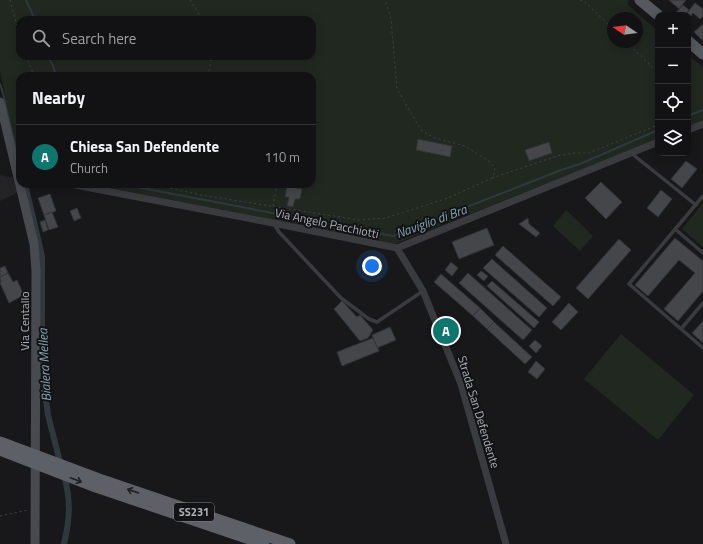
<!DOCTYPE html>
<html lang="en">
<head>
<meta charset="utf-8">
<style>
  :root { --surface:#121214; --page:#1f2022; --text:#f1f3f6; --muted:#9c9ea0; --line:#313234; --accent:#0f766e }
  body { margin:0; font-family:"Titillium Web",sans-serif; background:var(--page); color:var(--text) }
  .controls { position:absolute; right:12px; top:12px; display:grid; overflow:hidden; border-radius:8px; box-shadow:0 2px 10px #0003 }
  .controls button { width:36px; height:36px; display:grid; place-items:center; padding:0; border:0; border-bottom:1px solid var(--line); background:var(--surface); color:var(--text); font:20px sans-serif }
  .compass { position:absolute; left:607px; top:12px; width:36px; height:36px; border-radius:50%; background:var(--surface); box-shadow:0 2px 10px #0003; rotate:283deg }
  .you { position:absolute; left:372px; top:266px; width:14px; height:14px; margin:-10px; border:3px solid #fff; border-radius:50%; background:#1a73e8; box-shadow:0 0 0 6px #1a73e833 }
  .badge { display:grid; place-items:center; width:26px; height:26px; border-radius:50%; background:var(--accent); color:#fff; font-size:13px; font-weight:700 }
  .pin { position:absolute; translate:-50% -50%; border:2px solid #fff; box-shadow:0 1px 4px #0006 }
  .list { margin:0; padding:0; list-style:none }
  h2 { display:flex; justify-content:space-between; align-items:center; height:52px; margin:0; padding:0 16px; font-size:17px }
  h2 small { font-size:13px; font-weight:400; color:var(--muted) }
  .list li { display:grid; grid-template-columns:26px 1fr auto; gap:12px; align-items:center; box-sizing:border-box; height:64px; padding:0 16px; border-top:1px solid var(--line) }
  .list b { display:block; font-size:15px; white-space:nowrap }
  .list p { margin:0; font-size:13px; white-space:nowrap; color:var(--muted) }
  .list em { font-size:13px; font-style:normal; color:var(--muted) }
  .icon { flex:none; width:22px; height:22px; fill:none; stroke:currentColor; stroke-width:2; stroke-linecap:round; stroke-linejoin:round }
  .map { position:relative; flex:none; width:703px; height:544px; overflow:hidden }
  .search { position:absolute; background:var(--surface); box-shadow:0 2px 10px #0003; left:16px; top:16px; width:300px; height:44px; display:flex; align-items:center; gap:10px; box-sizing:border-box; padding:0 14px; border-radius:12px; color:var(--muted); font-size:15px }
  .panel { position:absolute; background:var(--surface); box-shadow:0 2px 10px #0003; left:16px; top:72px; width:300px; height:116px; border-radius:12px }
  .map>svg:first-child { display:block }
</style>
</head>
<body>
<div class="map">
<svg width="703" height="544" viewBox="0 0 703 544">
  <rect width="100%" height="100%" fill="#18181a"/>
  <!-- built -->
  <path fill="#242427" d="M0 175 14 178 19 192 0 201Z"/>
  <!-- green -->
  <g fill="#202820" fill-rule="evenodd">
    <path d="M0 0H629L627 4 658 31V139L395 244 91 184H312V76H20V165L0 71ZM613 18H637V42H613ZM20 20H312V56H20Z"/>
    <path d="M688 55 703 67V121L688 127Z"/>
    <path d="M703 203V247L682 229Z"/>
    <path d="M566 210 593 236 580 251 553 226Z"/>
    <path d="M621 334 694 395 658 440 584 379Z"/>
  </g>
  <g fill="none" stroke-linecap="round" stroke-linejoin="round">
    <!-- stream -->
    <g stroke="#2e393e" stroke-width="2">
      <path d="M26 0 35 20"/>
      <path d="M48 56 53 66 56 76"/>
      <path d="M0 84 3 93 17 153"/>
      <path d="M688 116 703 110"/>
      <path d="M121 184 393 236 561 170 580 164 658 130"/>
    </g>
    <!-- canal -->
    <g stroke="#2e393e" stroke-width="6">
      <path d="M17 153 20 164"/>
      <path d="M25 184 42 256V369L48 415 61 466"/>
      <path d="M64 475C71 501 70 518 64 544"/>
    </g>
  </g>
  <!-- building -->
  <g fill="#45464a" stroke="#323336">
    <path d="M669 0H686L679 9Z"/>
    <path d="M695 3 703 9V16L700 19 693 13 691 16 687 13Z"/>
    <path d="M683 5 689 10 685 15H674Z"/>
    <path d="M703 24V41L694 32Z"/>
    <path d="M418 139 452 146 450 157 416 150Z"/>
    <path d="M549 142 552 153 529 161 525 150Z"/>
    <path d="M686 161 697 169 682 188 671 179Z"/>
    <path d="M601 182 622 202 606 219 585 198Z"/>
    <path d="M287 186 302 189 300 199H295L293 207 287 206 289 197H285Z"/>
    <path d="M661 190 672 199 658 217 647 208Z"/>
    <path d="M50 194 56 211 44 215 38 198Z"/>
    <path d="M77 208 81 218 74 221 70 211Z"/>
    <path d="M52 212 58 227 49 230 44 215Z"/>
    <path d="M528 218 529 224 540 233 536 237 519 224Z"/>
    <path d="M45 220 48 230 43 232 40 222Z"/>
    <path d="M487 228 494 245 459 259 452 242Z"/>
    <path d="M675 238 703 261V291L678 321 664 309 695 273 679 260 648 296 635 285Z"/>
    <path d="M619 239 631 250 588 299 576 288Z"/>
    <path d="M503 246 561 297 553 306 495 255Z"/>
    <path d="M492 259 547 308 539 317 483 268Z"/>
    <path d="M451 262 458 268 452 276 445 270Z"/>
    <path d="M5 266 8 273 0 277V268Z"/>
    <path d="M481 271 488 276 484 281 477 275Z"/>
    <path d="M8 273 13 282 17 280 24 295 9 303 0 283 1 282 0 277Z"/>
    <path d="M468 273 532 330 523 340 459 283Z"/>
    <path d="M441 274 480 308 473 316 434 282Z"/>
    <path d="M492 281 539 322 534 328 487 286Z"/>
    <path d="M342 301 357 317 360 315 373 330 368 338 360 341 334 309Z"/>
    <path d="M569 303 578 312 561 330 552 322Z"/>
    <path d="M480 308 494 322 487 329 473 316Z"/>
    <path d="M703 321V343L692 333Z"/>
    <path d="M494 322 532 357 525 364 487 329Z"/>
    <path d="M445 324 452 335 447 338 440 327Z"/>
    <path d="M390 327 396 340 377 348 372 335Z"/>
    <path d="M373 338 379 351 342 366 337 352Z"/>
    <path d="M535 340 542 346 536 353 529 346Z"/>
    <path d="M536 361 545 369 537 379 528 372Z"/>
  </g>
  <g fill="none" stroke-linecap="round" stroke-linejoin="round">
    <!-- path -->
    <g stroke="#3f4246" stroke-width="1" stroke-dasharray="2 3" stroke-linecap="butt">
      <path d="M10 0 20 37"/>
      <path d="M190 0 203 20"/>
      <path d="M580 0 585 2 613 29"/>
      <path d="M626 42 658 73"/>
      <path d="M26 56 34 76"/>
      <path d="M208 76 211 60 214 56"/>
      <path d="M492 178 557 156 574 153H589L658 125"/>
      <path d="M151 184 201 195 359 220 386 218 448 198 492 178 495 172 494 167 490 162 465 146 435 138 422 131 418 125 397 89 391 19 385 0"/>
      <path d="M273 206 277 184"/>
      <path d="M0 516 28 510"/>
    </g>
    <!-- service -->
    <g stroke="#393b3f" stroke-width="3.5">
      <path d="M631 153 696 205"/>
      <path d="M703 196 629 284 703 348"/>
      <path d="M274 224 279 232 341 298 369 319 377 322 423 291"/>
      <path d="M675 229 703 253"/>
      <path d="M681 329 703 303"/>
    </g>
    <!-- minor -->
    <g stroke="#393b3f" stroke-width="7">
      <path d="M688 130 703 124"/>
      <path d="M70 184 273 223 397 248 658 142"/>
      <path d="M397 248 423 291 461 384 506 544"/>
    </g>
    <!-- secondary -->
    <path stroke="#474a4f" stroke-width="9" d="M0 102 34 244 36 271 35 544"/>
    <!-- primary -->
    <g stroke="#55585e" stroke-width="11">
      <path d="M640 0 658 15"/>
      <path d="M688 41 703 54"/>
    </g>
    <!-- trunk -->
    <g stroke="#5d6167" stroke-width="11">
      <path d="M0 442 99 479 290 544"/>
      <path d="M0 450 96 487 264 544"/>
    </g>
  </g>
  <!-- one-way arrows -->
  <defs><path id="oneway-shaft" d="M-6 0H5M1.5-3L5.5 0L1.5 3" fill="none" stroke-width="1.6" stroke-linecap="round" stroke-linejoin="round"/></defs>
  <g stroke="#1e1f21">
    <use href="#oneway-shaft" transform="translate(76 480) rotate(21)"/>
    <use href="#oneway-shaft" transform="translate(133 491) rotate(-161)"/>
  </g>
  <g text-anchor="middle" dominant-baseline="central" stroke-width="4" stroke-linejoin="round" paint-order="stroke">
    <!-- shield labels -->
    <rect fill="#131315" stroke="#7d8288" stroke-width="1" x="174" y="503" width="40" height="18" rx="3"/>
    <g font-size="11" font-weight="bold" fill="#abb1b9">
      <text x="194" y="512">SS231</text>
    </g>
    <!-- street labels -->
    <g font-size="12" fill="#abb1b9" stroke="#131315">
      <text transform="translate(327 223) rotate(12)">Via Angelo Pacchiotti</text>
      <text transform="translate(24 321) rotate(-90)">Via Centallo</text>
      <text transform="translate(479 412) rotate(73)">Strada San Defendente</text>
    </g>
    <!-- water labels -->
    <g font-size="13" font-style="italic" fill="#84a3b2" stroke="#131315">
      <text transform="translate(431 221) rotate(-20)">Naviglio di Bra</text>
      <text transform="translate(44 365) rotate(-93)">Bialera Mellea</text>
    </g>
  </g>
</svg>
<div class="controls">
<button>+</button>
<button>−</button>
<button><svg class="icon" aria-label="locate" viewBox="0 0 24 24"><circle cx="12" cy="12" r="6"/><path d="M12 2v4M12 18v4M2 12h4M18 12h4"/></svg></button>
<button><svg class="icon" aria-label="layers" viewBox="0 0 24 24"><path d="M12 4l9 5-9 5-9-5zM3 14l9 5 9-5"/></svg></button>
</div>
<svg class="compass" viewBox="-18 -18 36 36"><path d="M0-13l5 13h-10z" fill="#e53935"/><path d="M0 13l5-13h-10z" fill="#9c9ea0"/></svg>
<div class="you"></div>
<div class="pin badge" style="left:446px;top:331px">A</div>
<div class="search"><svg class="icon" aria-label="search" viewBox="0 0 24 24"><circle cx="10" cy="10" r="6"/><path d="M15 15l6 6"/></svg>Search here</div>
<section class="panel">
<h2>Nearby<small></small></h2>
<ul class="list">
<li><span class="badge">A</span><div><b>Chiesa San Defendente</b><p>Church</p></div><em>110 m</em></li>
</ul>
</section>
</div>
</body>
</html>
